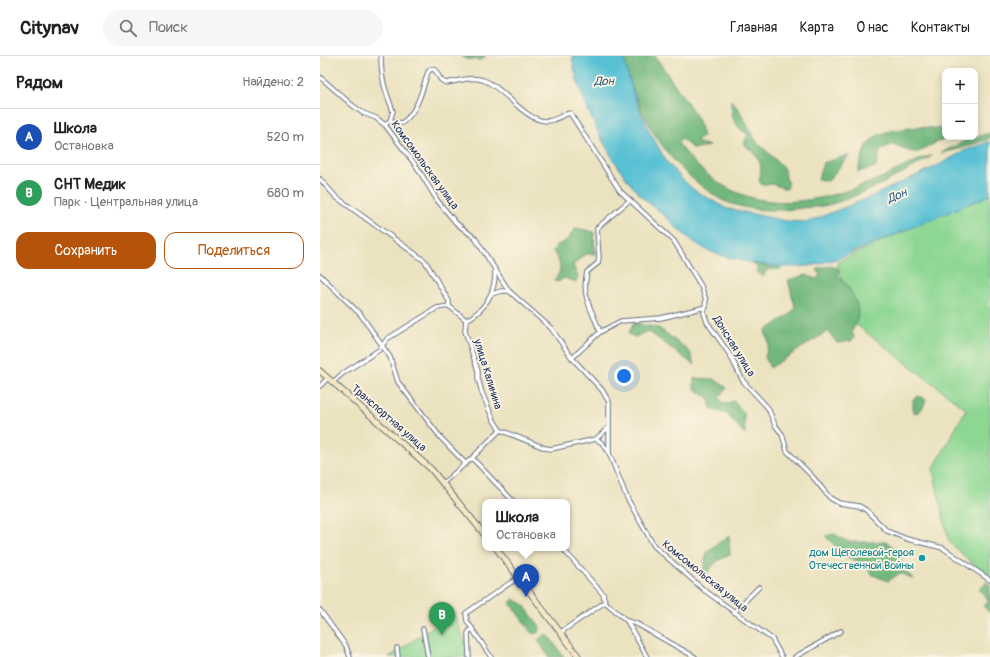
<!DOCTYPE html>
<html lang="ru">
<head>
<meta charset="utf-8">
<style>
  :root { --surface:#fff; --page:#f6f6f6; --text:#222; --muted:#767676; --line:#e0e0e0; --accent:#b45309 }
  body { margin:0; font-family:Pangolin,sans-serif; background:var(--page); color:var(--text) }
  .controls { position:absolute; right:12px; top:12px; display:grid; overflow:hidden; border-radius:8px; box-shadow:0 2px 10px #0003 }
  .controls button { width:36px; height:36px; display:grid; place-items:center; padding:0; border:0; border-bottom:1px solid var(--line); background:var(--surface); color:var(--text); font:20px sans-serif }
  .you { position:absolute; left:304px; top:320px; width:14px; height:14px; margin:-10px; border:3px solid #fff; border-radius:50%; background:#1a73e8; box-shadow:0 0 0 6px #1a73e833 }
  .badge { display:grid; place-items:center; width:26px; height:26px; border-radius:50%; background:var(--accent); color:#fff; font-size:13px; font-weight:700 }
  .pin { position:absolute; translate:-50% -33px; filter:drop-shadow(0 1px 2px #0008) }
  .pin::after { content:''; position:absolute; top:21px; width:14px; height:12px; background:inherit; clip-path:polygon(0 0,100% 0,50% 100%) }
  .popup { position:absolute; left:162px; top:443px; width:88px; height:52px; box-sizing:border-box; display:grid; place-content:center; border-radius:8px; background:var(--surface); filter:drop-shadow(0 1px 3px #0005); font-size:13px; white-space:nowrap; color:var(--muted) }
  .popup b { font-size:15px; color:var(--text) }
  .popup::after { content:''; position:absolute; left:50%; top:100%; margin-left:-8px; border:8px solid transparent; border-top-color:var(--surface) }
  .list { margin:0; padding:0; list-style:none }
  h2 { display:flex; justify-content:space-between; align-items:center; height:52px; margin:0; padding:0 16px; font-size:17px }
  h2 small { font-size:13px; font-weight:400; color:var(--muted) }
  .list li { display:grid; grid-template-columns:26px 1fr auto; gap:12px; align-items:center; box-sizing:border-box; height:56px; padding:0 16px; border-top:1px solid var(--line) }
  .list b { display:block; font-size:15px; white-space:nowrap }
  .list p { margin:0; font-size:13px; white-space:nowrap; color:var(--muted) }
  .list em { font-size:13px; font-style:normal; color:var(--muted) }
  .actions { display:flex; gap:8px; padding:12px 16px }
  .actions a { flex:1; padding:9px 0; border:1px solid var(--accent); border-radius:12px; text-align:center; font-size:14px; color:var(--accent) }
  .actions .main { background:var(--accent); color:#fff }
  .icon { flex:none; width:22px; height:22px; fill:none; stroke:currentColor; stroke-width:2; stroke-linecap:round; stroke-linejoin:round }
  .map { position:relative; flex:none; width:670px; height:601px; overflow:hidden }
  header { display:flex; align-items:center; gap:24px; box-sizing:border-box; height:56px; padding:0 20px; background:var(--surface); border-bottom:1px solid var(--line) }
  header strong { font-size:19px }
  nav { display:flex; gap:22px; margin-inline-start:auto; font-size:14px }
  .search { width:280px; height:36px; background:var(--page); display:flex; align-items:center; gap:10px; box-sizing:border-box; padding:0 14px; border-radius:22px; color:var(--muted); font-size:15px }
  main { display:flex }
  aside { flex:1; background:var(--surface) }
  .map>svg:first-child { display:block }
</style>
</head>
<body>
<header>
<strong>Citynav</strong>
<div class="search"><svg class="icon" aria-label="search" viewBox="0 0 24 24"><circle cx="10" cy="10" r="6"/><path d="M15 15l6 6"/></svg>Поиск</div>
<nav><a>Главная</a><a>Карта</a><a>О нас</a><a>Контакты</a></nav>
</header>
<main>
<aside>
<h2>Рядом<small>Найдено: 2</small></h2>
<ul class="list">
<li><span class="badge" style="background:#1a4fb4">A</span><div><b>Школа</b><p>Остановка</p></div><em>520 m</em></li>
<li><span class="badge" style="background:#2e9e5b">B</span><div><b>СНТ Медик</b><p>Парк · Центральная улица</p></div><em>680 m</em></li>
</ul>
<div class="actions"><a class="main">Сохранить</a><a>Поделиться</a></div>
</aside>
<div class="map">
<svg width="670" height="601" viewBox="0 0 670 601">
  <rect width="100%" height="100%" fill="#fcf5e5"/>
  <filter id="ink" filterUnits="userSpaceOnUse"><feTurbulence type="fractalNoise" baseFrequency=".025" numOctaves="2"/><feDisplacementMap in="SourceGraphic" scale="8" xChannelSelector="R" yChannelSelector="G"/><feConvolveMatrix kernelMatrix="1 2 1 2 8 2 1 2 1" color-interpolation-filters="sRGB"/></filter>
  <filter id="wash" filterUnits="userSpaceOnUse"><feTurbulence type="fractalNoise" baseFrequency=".012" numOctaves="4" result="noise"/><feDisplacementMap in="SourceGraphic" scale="16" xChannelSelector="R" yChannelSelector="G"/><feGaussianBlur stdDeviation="0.9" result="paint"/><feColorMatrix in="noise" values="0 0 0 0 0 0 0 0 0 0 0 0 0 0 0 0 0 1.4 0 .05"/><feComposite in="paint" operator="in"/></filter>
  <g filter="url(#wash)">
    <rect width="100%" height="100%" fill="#ebe2bf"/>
    <!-- green -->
    <g fill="#8dd793" stroke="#548378">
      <path d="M670 139V523L629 486 613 414 646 353 533 266 517 206 602 166Z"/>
      <path d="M134 557 151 601H69Z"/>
    </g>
    <!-- forest -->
    <g fill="#72b87d" stroke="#46746e">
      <path d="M142 0H166L161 4 146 3Z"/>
      <path d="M303 0H335L377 61 383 80 376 86 389 90 373 93 362 83 358 87C410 158 475 156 551 126 569 119 586 109 603 102L612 100C579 119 545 139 508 149 500 151 490 151 481 152 455 156 428 155 404 145 397 142 392 137 386 133 341 102 315 52 303 0Z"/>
      <path d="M411 44 420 55 436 85 463 111 468 128 467 133 452 128 442 129 439 125C444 105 438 101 424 88L428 78C413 70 411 59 411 44Z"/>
      <path d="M599 71 625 73V81H627L598 96C579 97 579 80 560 95L556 111 538 116C547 74 560 76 599 71Z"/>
      <path d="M670 77V82L643 92 621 97 649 83Z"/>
      <path d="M529 99 508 125 498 123 503 107Z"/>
      <path d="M256 172 274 176 275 198H264L261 203 253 209 258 221 256 226 244 222 238 226 234 225C244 212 240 208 233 195L236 190 246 185Z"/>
      <path d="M428 205 445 210H464L461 213 446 214 444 220H441L436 215 437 210Z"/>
      <path d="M510 210 517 212 519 216 518 220C534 235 545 256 532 275L534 282 531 285 517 287 508 275 450 312 445 301 449 287 445 275 472 257 475 251 468 224 486 219 496 223 500 219 497 214 499 212Z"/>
      <path d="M314 267 339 272 370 296 374 309 328 275 315 281 308 278Z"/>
      <path d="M374 322 394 323 407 332 399 342 404 348 414 345 424 357 425 378 407 358 391 353 389 343 374 332Z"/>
      <path d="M598 340 606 343C605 349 602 354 596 357L593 355V344Z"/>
      <path d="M514 478 529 486H566L581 496V510L593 523 580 517 568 525 553 519 540 506 525 500 505 480Z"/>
      <path d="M409 479 410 499 397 505 386 518 383 516 387 496Z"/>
      <path d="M666 526 670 529V557L663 550 669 545 659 533Z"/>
      <path d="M193 543 203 548 220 571 219 576 214 578 211 576 190 547Z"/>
      <path d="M224 579H228L244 601H229L218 584Z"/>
    </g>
    <!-- water -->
    <path fill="#58c1d4" stroke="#3a7899" d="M252 0H303L314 40 329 75 347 106 362 123 374 134 405 152 466 165 488 166 548 142 617 110 644 95 670 85V139L519 202C509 205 498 209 487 210 462 214 412 205 389 195 371 186 358 173 344 159 337 153 329 148 323 142 293 113 257 42 252 0Z"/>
  </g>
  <g filter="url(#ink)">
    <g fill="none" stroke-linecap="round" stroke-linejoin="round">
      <!-- street casing -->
      <g stroke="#646e80" stroke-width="5.5">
        <g id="street">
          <path d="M61 0C61 23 65 34 73 55L70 65 65 69"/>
          <path d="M0 21 32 49 43 57 56 62 65 69 97 111 117 144 136 167 155 182 189 235 231 272 252 302 282 334 289 346V397L307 442 334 490 384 534 452 583 462 601"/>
          <path d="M70 65 82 67C98 55 102 34 108 16L111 13 115 14 121 24 126 27C139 25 150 20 163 24 184 31 204 65 227 65 234 65 242 59 250 57L300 135 354 185 381 230 386 244 384 257 387 266 410 299 423 325 448 352 455 369 462 378 467 395 492 420 510 442 519 447 539 450 546 454 567 475 587 483 623 492 670 524"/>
          <path d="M0 123 16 141 105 205 129 245V250"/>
          <path d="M0 219 41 259 70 301 78 326 121 382 146 408"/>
          <path d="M172 238 181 235H189"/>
          <path d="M146 264 145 275 158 315V322L162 337 173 363 180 374 225 392 231 393 276 383 282 387 289 396"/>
          <path d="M280 276C272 253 261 242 267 216L278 207 279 202 277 172 310 144"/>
          <path d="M252 302 280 276 301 265 341 262 386 251"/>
          <path d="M13 326 22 318 59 294 67 283 117 252 129 250 146 264C165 255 176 235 175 215"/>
          <path d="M0 330 8 322"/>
          <path d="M276 383 288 372"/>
          <path d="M152 402 194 446"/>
          <path d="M123 427 152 402 180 374"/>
          <path d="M242 492 283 538 285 546"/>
          <path d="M285 546 307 565 327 601"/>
          <path d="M0 554 26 590 30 601"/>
          <path d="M414 556 439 531"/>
          <path d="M307 565 317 568 375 601"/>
          <path d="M103 573 108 601"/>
          <path d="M241 576 285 546"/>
          <path d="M77 592 78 601"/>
          <path d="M149 601 148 577 152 572"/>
          <path d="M171 601 147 565 146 557 199 521"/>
          <path d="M475 601 521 575"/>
        </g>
      </g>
      <!-- secondary casing -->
      <g stroke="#646e80" stroke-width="7">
        <g id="secondary">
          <path d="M0 315 111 413 165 479"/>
          <path d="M176 492 259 601"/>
        </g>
      </g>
      <!-- street -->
      <use href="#street" stroke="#fff" stroke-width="3.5"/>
      <!-- secondary -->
      <use href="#secondary" stroke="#f8e8c3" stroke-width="5"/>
    </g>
  </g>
  <!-- markers -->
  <circle fill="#0f9aa8" stroke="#fcf5e5" stroke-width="1.5" cx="602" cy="502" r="4"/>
  <g text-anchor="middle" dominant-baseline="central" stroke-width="3.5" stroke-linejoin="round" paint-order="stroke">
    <!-- street labels -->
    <g font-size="11" fill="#1b2f5e" stroke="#fcf5e5">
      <text transform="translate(105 109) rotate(54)">Комсомольская улица</text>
      <text transform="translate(414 290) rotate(58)">Донская улица</text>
      <text transform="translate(168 318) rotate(73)">улица Калинина</text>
      <text transform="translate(69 362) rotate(41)">Транспортная улица</text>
      <text transform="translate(385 520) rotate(39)">Комсомольская улица</text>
    </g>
    <!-- culture labels -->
    <g font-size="11" fill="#0d838f" stroke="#fcf5e5" text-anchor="end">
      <text x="594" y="496">дом Щеголевой-героя<tspan x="594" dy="13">Отечественной Войны</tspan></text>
    </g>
    <!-- water labels -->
    <g font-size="12" font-style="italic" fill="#2d5b81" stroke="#fcf5e5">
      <text x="284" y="25">Дон</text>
      <text transform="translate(577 140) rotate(-23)">Дон</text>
    </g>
  </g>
</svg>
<div class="controls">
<button>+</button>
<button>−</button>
</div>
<div class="you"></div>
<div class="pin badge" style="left:206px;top:541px;background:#1a4fb4">A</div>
<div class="popup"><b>Школа</b>Остановка</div>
<div class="pin badge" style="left:122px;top:579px;background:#2e9e5b">B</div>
</div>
</main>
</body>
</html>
